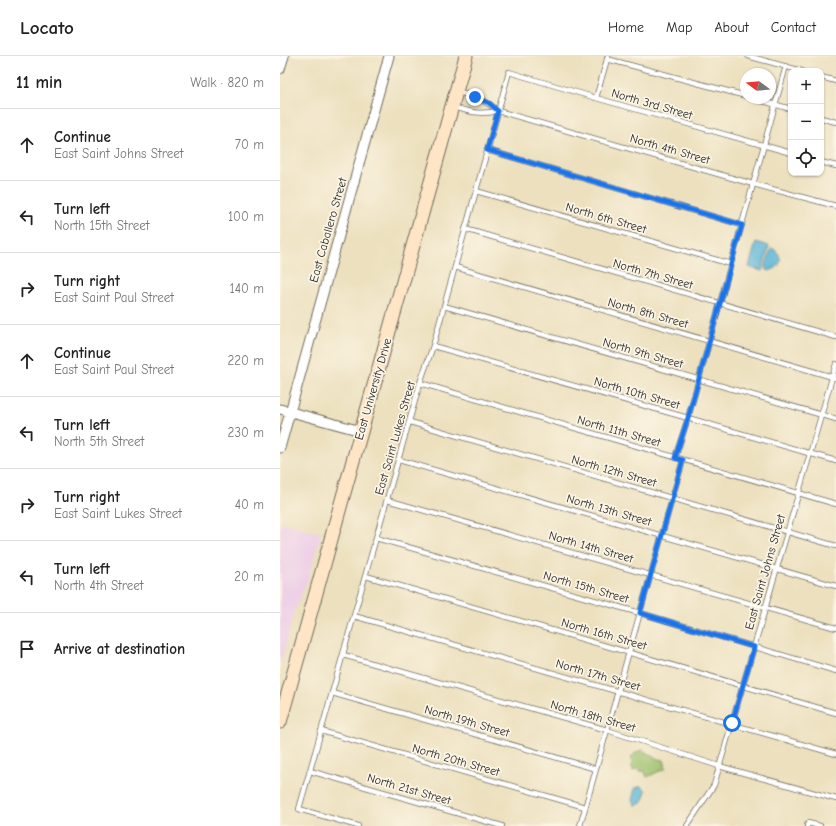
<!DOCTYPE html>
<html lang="en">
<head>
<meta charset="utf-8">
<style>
  :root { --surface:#fff; --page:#f6f6f6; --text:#222; --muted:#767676; --line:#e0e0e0 }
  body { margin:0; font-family:"Comic Neue",sans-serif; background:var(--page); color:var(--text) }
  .controls { position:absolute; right:12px; top:12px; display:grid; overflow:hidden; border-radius:8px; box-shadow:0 1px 3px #0004 }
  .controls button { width:36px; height:36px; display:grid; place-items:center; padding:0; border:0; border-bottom:1px solid var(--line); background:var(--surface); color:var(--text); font:20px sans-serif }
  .compass { position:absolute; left:460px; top:12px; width:36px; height:36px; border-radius:50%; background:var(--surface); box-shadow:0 1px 3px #0004; rotate:286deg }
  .stop { position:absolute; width:12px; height:12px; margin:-9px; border:3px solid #1a73e8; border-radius:50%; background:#fff }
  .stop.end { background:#1a73e8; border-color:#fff; box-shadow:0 1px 4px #0008 }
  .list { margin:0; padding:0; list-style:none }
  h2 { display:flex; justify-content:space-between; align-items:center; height:52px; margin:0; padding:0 16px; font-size:17px }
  h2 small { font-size:13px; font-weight:400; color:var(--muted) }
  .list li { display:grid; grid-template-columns:26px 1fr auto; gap:12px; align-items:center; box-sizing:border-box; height:72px; padding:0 16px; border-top:1px solid var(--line) }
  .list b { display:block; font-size:15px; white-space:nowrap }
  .list p { margin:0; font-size:13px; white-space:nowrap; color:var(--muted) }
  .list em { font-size:13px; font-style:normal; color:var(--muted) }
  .icon { flex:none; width:22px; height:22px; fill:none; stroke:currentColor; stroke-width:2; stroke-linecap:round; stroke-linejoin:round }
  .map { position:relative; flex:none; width:556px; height:770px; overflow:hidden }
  header { display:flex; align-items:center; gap:24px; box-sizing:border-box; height:56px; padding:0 20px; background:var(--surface); border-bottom:1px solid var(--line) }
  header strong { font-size:19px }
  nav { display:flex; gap:22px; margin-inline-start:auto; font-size:14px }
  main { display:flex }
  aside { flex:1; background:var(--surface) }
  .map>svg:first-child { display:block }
</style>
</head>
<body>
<header>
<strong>Locato</strong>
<nav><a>Home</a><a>Map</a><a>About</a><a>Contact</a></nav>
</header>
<main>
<aside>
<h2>11 min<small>Walk · 820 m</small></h2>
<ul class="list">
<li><svg class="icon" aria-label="ahead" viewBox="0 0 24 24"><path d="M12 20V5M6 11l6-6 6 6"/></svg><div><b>Continue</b><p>East Saint Johns Street</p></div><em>70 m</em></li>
<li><svg class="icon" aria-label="left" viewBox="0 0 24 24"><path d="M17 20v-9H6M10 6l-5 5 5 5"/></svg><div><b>Turn left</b><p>North 15th Street</p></div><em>100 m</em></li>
<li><svg class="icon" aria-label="right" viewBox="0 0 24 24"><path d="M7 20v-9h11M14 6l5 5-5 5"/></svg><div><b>Turn right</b><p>East Saint Paul Street</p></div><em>140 m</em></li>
<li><svg class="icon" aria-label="ahead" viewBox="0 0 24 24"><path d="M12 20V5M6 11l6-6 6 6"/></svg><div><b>Continue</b><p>East Saint Paul Street</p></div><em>220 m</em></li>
<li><svg class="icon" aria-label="left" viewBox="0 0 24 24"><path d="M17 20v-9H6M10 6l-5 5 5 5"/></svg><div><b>Turn left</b><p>North 5th Street</p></div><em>230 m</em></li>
<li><svg class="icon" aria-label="right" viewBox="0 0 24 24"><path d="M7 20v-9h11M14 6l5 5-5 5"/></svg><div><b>Turn right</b><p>East Saint Lukes Street</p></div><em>40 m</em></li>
<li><svg class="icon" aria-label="left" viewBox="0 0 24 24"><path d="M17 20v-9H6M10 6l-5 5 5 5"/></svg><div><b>Turn left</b><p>North 4th Street</p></div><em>20 m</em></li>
<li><svg class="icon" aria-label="arrive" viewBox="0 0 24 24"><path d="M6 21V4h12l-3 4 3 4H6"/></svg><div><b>Arrive at destination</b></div></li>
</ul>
</aside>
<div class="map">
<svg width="556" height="770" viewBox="0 0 556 770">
  <rect width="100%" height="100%" fill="#fcf5e5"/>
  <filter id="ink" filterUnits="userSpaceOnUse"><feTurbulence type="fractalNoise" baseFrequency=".025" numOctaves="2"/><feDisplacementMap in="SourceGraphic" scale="8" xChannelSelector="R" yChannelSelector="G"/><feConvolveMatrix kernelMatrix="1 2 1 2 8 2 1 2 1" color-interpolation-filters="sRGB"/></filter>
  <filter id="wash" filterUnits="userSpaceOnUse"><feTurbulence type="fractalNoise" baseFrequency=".012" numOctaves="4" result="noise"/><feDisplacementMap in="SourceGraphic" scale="16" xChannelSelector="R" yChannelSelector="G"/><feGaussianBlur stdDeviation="0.9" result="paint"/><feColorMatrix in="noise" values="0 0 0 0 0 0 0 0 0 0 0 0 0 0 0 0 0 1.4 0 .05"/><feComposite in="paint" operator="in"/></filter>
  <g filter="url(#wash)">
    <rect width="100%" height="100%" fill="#ece0be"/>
    <!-- built -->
    <path fill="#eed0e7" d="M0 466 41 477 28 523 14 555 0 610Z"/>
    <!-- green -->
    <path fill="#9dc16c" stroke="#64764c" d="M362 694 378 703 384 704 386 712 367 721 364 714 361 716 359 712 353 715C350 704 350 698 362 694Z"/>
    <!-- water -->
    <g fill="#59b5d7" stroke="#427081">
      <path d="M476 186 489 190 482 215 469 211Z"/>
      <path d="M492 192C505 200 502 213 487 215L485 212 490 195Z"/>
      <path d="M360 730 363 731 366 735 362 747 355 749 352 744 355 732 359 731Z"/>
    </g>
  </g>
  <g filter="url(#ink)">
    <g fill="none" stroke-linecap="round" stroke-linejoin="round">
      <!-- lane casing -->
      <g stroke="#6f6a5e" stroke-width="6">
        <g id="lane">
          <path d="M468 0 522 15"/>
          <path d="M327 3 466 40"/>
          <path d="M541 21 556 25"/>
          <path d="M178 36C193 40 206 44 218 55L473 128 556 150"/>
          <path d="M316 42 328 0"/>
          <path d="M472 42 511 53"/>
          <path d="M173 51C190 56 200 59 218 55"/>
          <path d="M541 62 556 66"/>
          <path d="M207 94 462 169"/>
          <path d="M541 106 556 110"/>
          <path d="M196 135 451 208"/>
          <path d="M185 173 556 281"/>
          <path d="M175 211 556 322"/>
          <path d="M164 250 556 363"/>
          <path d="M153 290 408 362 556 405"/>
          <path d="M140 327 556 448"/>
          <path d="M130 366 556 490"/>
          <path d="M395 402 408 362 506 10"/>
          <path d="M119 404 556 530"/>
          <path d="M107 444 556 572"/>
          <path d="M96 482 360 557 556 615"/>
          <path d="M86 520 556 657"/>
          <path d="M74 560 556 698"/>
          <path d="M63 599 327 674 439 710 556 743"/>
          <path d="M52 637 316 713"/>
          <path d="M41 675 305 751"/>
          <path d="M30 715 222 770"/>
          <path d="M78 770 19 753 140 327 153 290 229 16 316 42 511 97"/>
          <path d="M300 770 403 404"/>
          <path d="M407 770 434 729 556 308"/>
          <path d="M527 770 528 767 540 770"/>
        </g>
      </g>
      <!-- street casing -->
      <g stroke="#6f6a5e" stroke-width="11">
        <g id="street">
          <path d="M0 13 4 0"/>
          <path d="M0 353 81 375"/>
          <path d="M0 392 109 0"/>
        </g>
      </g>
      <!-- secondary casing -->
      <g stroke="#6f6a5e" stroke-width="15">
        <path id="secondary" d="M0 666 186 0"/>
      </g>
      <!-- lane -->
      <use href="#lane" stroke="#fff" stroke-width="4.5"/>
      <!-- street -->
      <use href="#street" stroke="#fff" stroke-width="9"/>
      <!-- secondary -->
      <use href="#secondary" stroke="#fee5c5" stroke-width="13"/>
    </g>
  </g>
  <g fill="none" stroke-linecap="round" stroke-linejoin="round" filter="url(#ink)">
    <!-- route -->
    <path stroke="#1a73e8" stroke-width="5" d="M195 41 209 47 218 55 207 94 462 169 408 362 395 402 403 404 360 557 474 591 452 667"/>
  </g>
  <g text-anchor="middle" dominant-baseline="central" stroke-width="3.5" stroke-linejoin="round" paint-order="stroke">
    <!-- street labels -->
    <g font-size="12" fill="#2b2b2b" stroke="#fcf5e5">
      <text transform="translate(372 48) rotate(16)">North 3rd Street</text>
      <text transform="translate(390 93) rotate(16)">North 4th Street</text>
      <text transform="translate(326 162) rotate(16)">North 6th Street</text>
      <text transform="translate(48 174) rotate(-74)">East Caballero Street</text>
      <text transform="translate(373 218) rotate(16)">North 7th Street</text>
      <text transform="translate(368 257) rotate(16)">North 8th Street</text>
      <text transform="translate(363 297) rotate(16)">North 9th Street</text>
      <text transform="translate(93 333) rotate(-74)">East University Drive</text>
      <text transform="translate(357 337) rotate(16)">North 10th Street</text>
      <text transform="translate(339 375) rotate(16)">North 11th Street</text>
      <text transform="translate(115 382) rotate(-74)">East Saint Lukes Street</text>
      <text transform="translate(334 415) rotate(16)">North 12th Street</text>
      <text transform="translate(329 454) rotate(16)">North 13th Street</text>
      <text transform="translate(311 491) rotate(16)">North 14th Street</text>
      <text transform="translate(485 516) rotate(-74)">East Saint Johns Street</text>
      <text transform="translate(306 531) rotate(16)">North 15th Street</text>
      <text transform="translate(324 578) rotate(16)">North 16th Street</text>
      <text transform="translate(318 619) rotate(16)">North 17th Street</text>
      <text transform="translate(313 660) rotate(16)">North 18th Street</text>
      <text transform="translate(187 665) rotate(16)">North 19th Street</text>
      <text transform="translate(176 704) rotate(16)">North 20th Street</text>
      <text transform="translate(129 733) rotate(16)">North 21st Street</text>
    </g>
  </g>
</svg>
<div class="controls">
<button>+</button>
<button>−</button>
<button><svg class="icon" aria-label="locate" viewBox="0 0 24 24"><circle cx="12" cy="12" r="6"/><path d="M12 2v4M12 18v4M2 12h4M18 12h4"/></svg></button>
</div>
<svg class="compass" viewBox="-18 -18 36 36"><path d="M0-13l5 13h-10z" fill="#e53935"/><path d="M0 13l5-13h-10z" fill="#767676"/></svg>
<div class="stop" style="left:452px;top:667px"></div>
<div class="stop end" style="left:195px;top:41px"></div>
</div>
</main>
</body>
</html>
